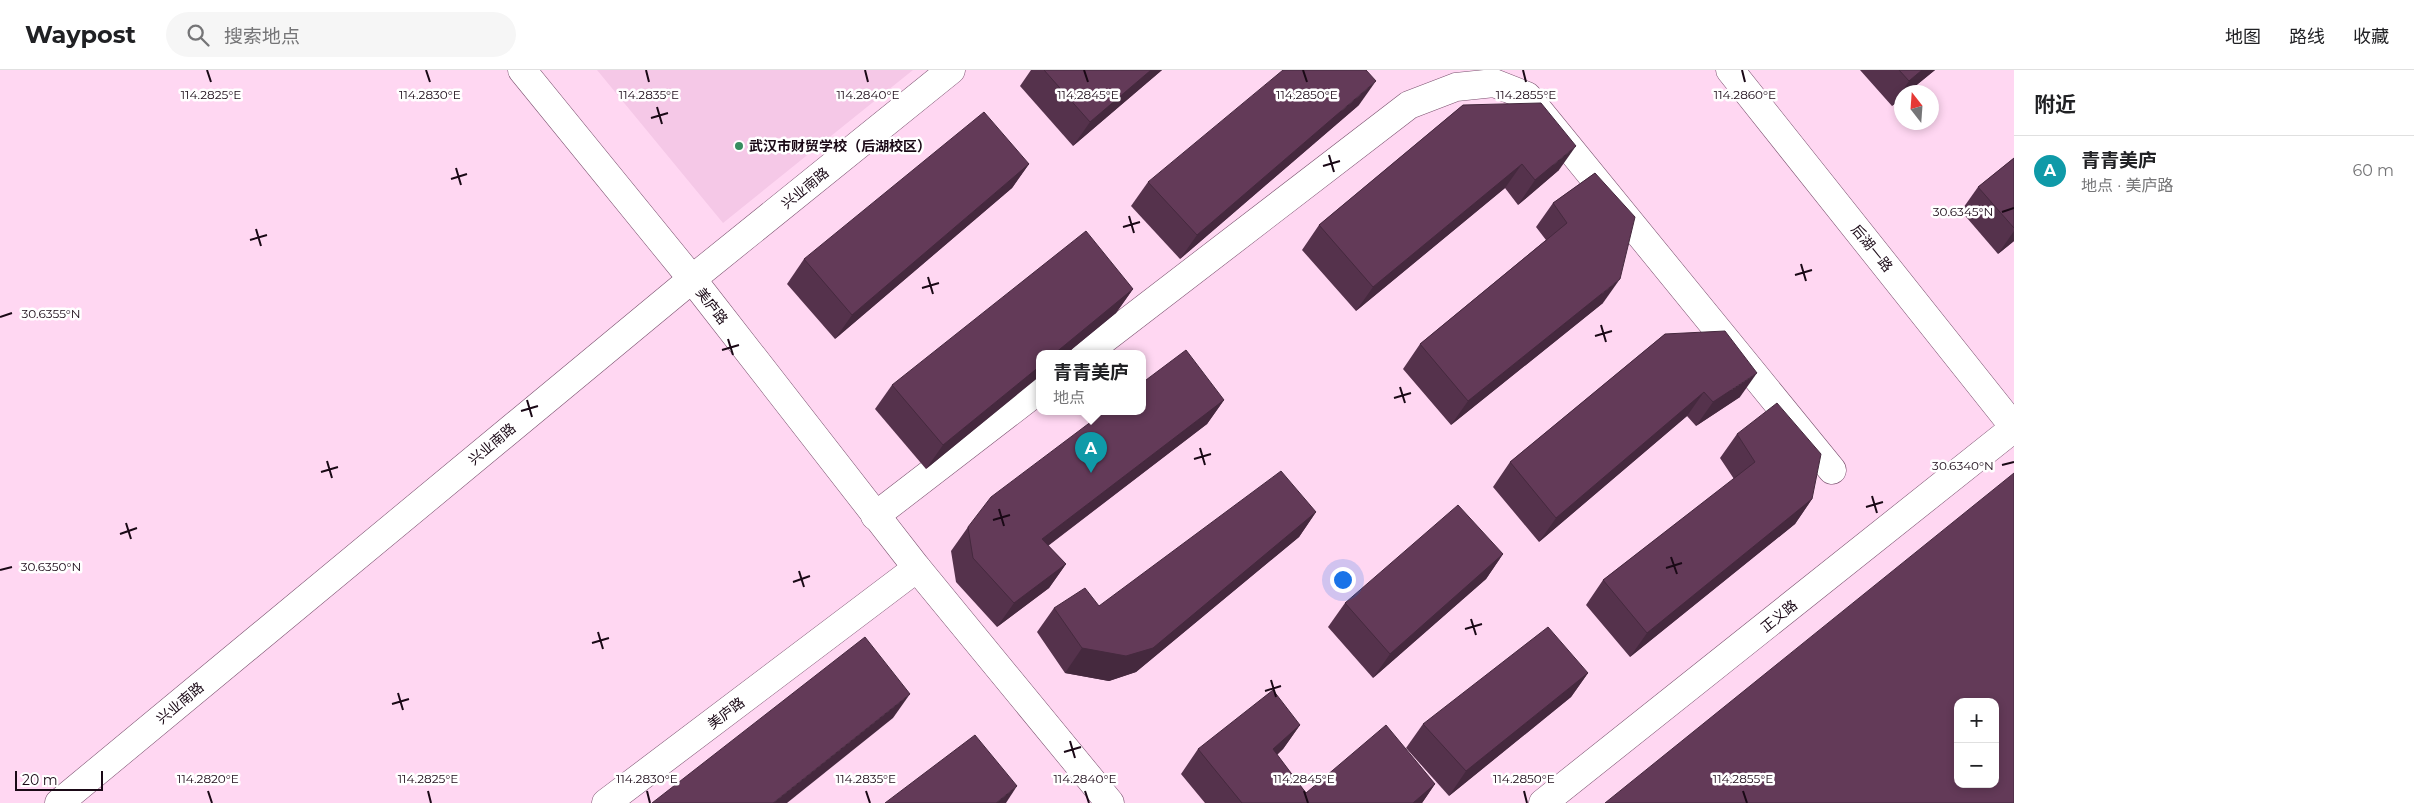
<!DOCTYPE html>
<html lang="zh">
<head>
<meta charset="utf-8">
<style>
  :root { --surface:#fff; --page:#f6f6f6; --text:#202124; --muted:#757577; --line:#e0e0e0; --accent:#368d60 }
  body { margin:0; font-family:Montserrat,"Noto Sans SC",sans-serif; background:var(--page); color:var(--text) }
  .controls { position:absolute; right:15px; bottom:15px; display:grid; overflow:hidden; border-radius:10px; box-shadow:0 2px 8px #0003 }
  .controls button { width:45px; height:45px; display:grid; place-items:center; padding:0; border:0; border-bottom:1px solid var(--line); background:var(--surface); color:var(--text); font:25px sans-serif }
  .compass { position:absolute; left:1894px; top:15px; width:45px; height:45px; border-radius:50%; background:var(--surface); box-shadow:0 2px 8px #0003; rotate:343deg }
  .scale { position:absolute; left:15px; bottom:12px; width:88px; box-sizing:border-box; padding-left:5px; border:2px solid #1a0916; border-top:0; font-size:14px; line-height:18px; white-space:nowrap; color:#1a0916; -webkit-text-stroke:4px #fff; paint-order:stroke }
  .you { position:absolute; left:1342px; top:509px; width:18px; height:18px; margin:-12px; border:4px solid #fff; border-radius:50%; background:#1a73e8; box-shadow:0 0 0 8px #1a73e833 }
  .badge { display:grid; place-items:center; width:32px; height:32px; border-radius:50%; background:var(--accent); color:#fff; font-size:16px; font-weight:700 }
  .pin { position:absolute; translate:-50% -41px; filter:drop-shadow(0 1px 2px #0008) }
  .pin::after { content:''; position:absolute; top:26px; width:18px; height:15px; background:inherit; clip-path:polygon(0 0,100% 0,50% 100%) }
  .popup { position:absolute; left:1036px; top:280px; width:110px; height:65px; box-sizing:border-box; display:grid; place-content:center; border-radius:10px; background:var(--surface); filter:drop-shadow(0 1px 4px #0005); font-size:16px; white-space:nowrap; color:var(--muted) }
  .popup b { font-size:19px; color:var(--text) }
  .popup::after { content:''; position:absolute; left:50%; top:100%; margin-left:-10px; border:10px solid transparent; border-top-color:var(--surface) }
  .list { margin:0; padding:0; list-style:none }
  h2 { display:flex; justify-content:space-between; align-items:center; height:65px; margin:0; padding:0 20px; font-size:21px }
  h2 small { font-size:16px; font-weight:400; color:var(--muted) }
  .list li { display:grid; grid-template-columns:32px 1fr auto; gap:15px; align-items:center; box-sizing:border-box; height:70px; padding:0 20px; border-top:1px solid var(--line) }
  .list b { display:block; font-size:19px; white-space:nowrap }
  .list p { margin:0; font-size:16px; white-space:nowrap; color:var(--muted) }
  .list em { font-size:16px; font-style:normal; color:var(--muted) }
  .icon { flex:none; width:28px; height:28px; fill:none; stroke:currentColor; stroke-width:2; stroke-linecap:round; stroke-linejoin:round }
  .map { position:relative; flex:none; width:2014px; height:733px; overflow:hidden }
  header { display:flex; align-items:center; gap:30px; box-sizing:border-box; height:70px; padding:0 25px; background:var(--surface); border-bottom:1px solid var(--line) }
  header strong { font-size:24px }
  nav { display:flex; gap:28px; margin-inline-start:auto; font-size:18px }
  .search { width:350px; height:45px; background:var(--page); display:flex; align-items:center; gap:12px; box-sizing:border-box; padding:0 18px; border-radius:28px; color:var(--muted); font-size:19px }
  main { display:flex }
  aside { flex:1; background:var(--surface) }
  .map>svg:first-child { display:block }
</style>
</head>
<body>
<header>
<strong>Waypost</strong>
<div class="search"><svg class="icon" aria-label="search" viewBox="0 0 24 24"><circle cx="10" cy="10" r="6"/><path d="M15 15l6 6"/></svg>搜索地点</div>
<nav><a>地图</a><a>路线</a><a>收藏</a></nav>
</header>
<main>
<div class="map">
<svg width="2014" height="733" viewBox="0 0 2014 733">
  <rect width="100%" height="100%" fill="#ffd7f2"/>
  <!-- built -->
  <path fill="#f5c8e7" d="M597 0H913L723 153Z"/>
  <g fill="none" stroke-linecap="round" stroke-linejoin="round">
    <!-- minor casing -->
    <g stroke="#7a506e" stroke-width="29">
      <g id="minor">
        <path d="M1730 0 2014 357"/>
        <path d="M692 209 917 498 1110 733"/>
        <path d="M1085 284 1409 35 1456 17 1494 13 1527 26 1832 400"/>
        <path d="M875 446 1040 319"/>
        <path d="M606 733 917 498"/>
      </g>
    </g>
    <!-- tertiary casing -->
    <g stroke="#7a506e" stroke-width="29">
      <g id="tertiary">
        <path d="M522 0 692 209"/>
        <path d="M59 733 692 209 951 0"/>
        <path d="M1543 733 2014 358"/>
      </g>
    </g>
    <!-- minor -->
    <use href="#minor" stroke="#fff" stroke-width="28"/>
    <!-- tertiary -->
    <use href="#tertiary" stroke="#fff" stroke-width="28"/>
  </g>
  <!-- wall -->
  <g fill="#55324c">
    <path d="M1031 0H1162L1073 76 1020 16Z"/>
    <path d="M1860 0H1935L1908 22H1902V28L1892 36Z"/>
    <path d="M1359 35 1180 189 1131 136 1148 112Z"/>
    <path d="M1463 35 1559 100 1518 135 1505 118 1356 241 1302 180 1319 155Z"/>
    <path d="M2014 88V171L1998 184 1961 141 1978 117Z"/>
    <path d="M1029 94 1012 118 835 269 787 214 804 189Z"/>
    <path d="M1595 103 1603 233 1451 355 1403 299 1420 274 1546 170 1536 157 1553 133Z"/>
    <path d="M1133 219 1116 243 926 399 875 339 892 315Z"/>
    <path d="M1665 264 1740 327 1696 356 1687 346 1539 472 1493 417 1510 392Z"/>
    <path d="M1224 330 1207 354 1048 476 1066 494 1049 518 997 557 956 512 951 481 968 457Z"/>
    <path d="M1737 364 1812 429 1795 454 1630 587 1586 535 1603 510 1734 409 1720 388Z"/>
    <path d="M1316 442 1299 467 1136 602 1109 611 1065 603 1037 562 1054 538 1099 536Z"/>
    <path d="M1503 484 1486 509 1373 608 1328 557 1345 533Z"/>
    <path d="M1588 603 1571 627 1449 726 1406 678 1423 654Z"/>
    <path d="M1300 655 1283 679 1277 685 1306 723 1435 714 1422 733H1205L1181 704 1198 679Z"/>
  </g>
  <!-- shaded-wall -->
  <g fill="#45293e">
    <path d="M1151 0H1162L1073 76 1090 52Z"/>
    <path d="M1922 0H1935L1908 22H1902V28L1892 36 1909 11Z"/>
    <path d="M1376 11 1359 35 1180 189 1197 165Z"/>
    <path d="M1576 76 1559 100 1518 135 1535 110Z"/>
    <path d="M1029 94 1012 118 835 269 852 245Z"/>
    <path d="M1522 94 1505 118 1356 241 1373 217Z"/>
    <path d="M2014 161V171L1998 184Z"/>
    <path d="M1620 209 1603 233 1451 355 1468 331Z"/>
    <path d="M1133 219 1116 243 1066 284H1054Z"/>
    <path d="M1040 296V306L926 399 943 375Z"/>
    <path d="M1757 303 1740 327 1696 356 1713 332Z"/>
    <path d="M1704 322 1687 346 1539 472 1556 448Z"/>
    <path d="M1224 330 1207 354 1025 493 1042 469Z"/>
    <path d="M1812 429 1795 454 1630 587 1647 563Z"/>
    <path d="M1316 442 1299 467 1136 602 1109 611 1065 603 1082 578Z"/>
    <path d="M1503 484 1486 509 1373 608 1390 584Z"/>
    <path d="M1066 494 1049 518 997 557 1014 533Z"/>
    <path d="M1588 603 1571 627 1449 726 1466 701Z"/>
    <path d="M910 624 893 648 787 733H773Z"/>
    <path d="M1300 655 1283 679 1256 703 1273 679Z"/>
    <path d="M1435 714 1422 733H1413Z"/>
    <path d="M1017 716 1006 733H996Z"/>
  </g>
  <!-- building -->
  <g fill="#633a58" stroke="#45293e" fill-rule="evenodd">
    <path d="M1044 0H1151L1090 52Z"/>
    <path d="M1283 0H1366L1376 11 1197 165 1148 112Z"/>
    <path d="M1899 0H1922L1909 11Z"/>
    <path d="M1541 33 1576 76 1535 110 1522 94 1373 217 1319 155 1463 35Z"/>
    <path d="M984 42 1029 94 852 245 804 189Z"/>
    <path d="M2014 88V158L1978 117Z"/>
    <path d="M1595 103 1635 147 1620 209 1468 331 1420 274 1567 153 1553 133Z"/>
    <path d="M1086 161 1133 219 1054 284H1040V296L943 375 892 315Z"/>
    <path d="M1725 261 1757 303 1713 332 1704 322 1556 448 1510 392 1665 264Z"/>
    <path d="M1186 280 1224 330 1042 469 1066 494 1014 533 973 488 968 457 991 427 1104 342H1142V313Z"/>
    <path d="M1777 333 1821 384 1812 429 1647 563 1603 510 1755 392 1737 364Z"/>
    <path d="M1281 401 1316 442 1153 578 1126 586 1082 578 1054 538 1085 518 1099 536Z"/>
    <path d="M2014 403V733H1605ZM1958 632H1995V714H1958Z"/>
    <path d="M1458 435 1503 484 1390 584 1345 533Z"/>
    <path d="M1548 557 1588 603 1466 701 1423 654Z"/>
    <path d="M865 567 910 624 773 733H652Z"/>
    <path d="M1273 620 1300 655 1273 679 1306 723 1386 655 1435 714 1413 733H1242L1198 679Z"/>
    <path d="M975 665 1017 716 996 733H885Z"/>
  </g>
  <!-- ticks -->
  <path fill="none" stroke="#1a0916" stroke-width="2" d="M207 0 211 12M426 0 430 12M646 0 649 12M865 0 868 12M1084 0 1088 12M1303 0 1307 12M1523 0 1526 12M1742 0 1745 12M657 37 662 54M651 48 668 43M1329 85 1334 102M1323 96 1340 91M456 98 461 115M451 109 467 104M2002 142 2014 138M1129 146 1134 163M1123 157 1140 152M256 159 261 176M250 170 267 165M1801 194 1806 211M1795 205 1812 200M928 207 933 224M922 218 939 213M0 247 12 243M1601 255 1606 272M1595 266 1612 261M728 269 733 285M722 280 739 275M1400 317 1405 333M1394 328 1411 323M527 330 532 347M521 341 538 336M1200 378 1205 395M1194 389 1211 384M327 391 332 408M2002 395 2014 392M321 402 338 397M1872 426 1877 443M1866 437 1883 432M999 439 1004 456M993 450 1010 445M126 453 131 469M120 464 137 458M1671 487 1677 504M1666 498 1682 493M0 500 12 497M799 501 804 517M793 512 810 506M1471 549 1476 565M1465 559 1482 554M598 562 603 579M592 573 609 568M1271 610 1276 627M1265 621 1281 616M398 623 403 640M392 634 409 629M1070 671 1075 688M1064 682 1081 677M208 721 212 733M428 721 431 733M647 721 650 733M866 721 870 733M1085 721 1089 733M1304 721 1308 733M1524 721 1527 733M1743 721 1747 733"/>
  <!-- markers -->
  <circle fill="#368d60" stroke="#fff" stroke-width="2" cx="739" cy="76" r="5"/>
  <g text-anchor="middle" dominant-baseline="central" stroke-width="5" stroke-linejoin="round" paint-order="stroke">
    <!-- poi labels -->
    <g font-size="14" font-weight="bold" fill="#1a0916" stroke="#fff" text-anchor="start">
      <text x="749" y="76">武汉市财贸学校（后湖校区）</text>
    </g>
    <!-- street labels -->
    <g font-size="14" fill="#1a0916" stroke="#fff">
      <text transform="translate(805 118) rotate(-39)">兴业南路</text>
      <text transform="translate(1872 178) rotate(51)">后湖一路</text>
      <text transform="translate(712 236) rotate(52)">美庐路</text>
      <text transform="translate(492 374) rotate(-40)">兴业南路</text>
      <text transform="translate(1779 546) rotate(-39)">正义路</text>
      <text transform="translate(180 633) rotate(-40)">兴业南路</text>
      <text transform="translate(726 643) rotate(-37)">美庐路</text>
    </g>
  </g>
  <g font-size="12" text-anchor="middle" fill="#1a0916" stroke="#fff" stroke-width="5" stroke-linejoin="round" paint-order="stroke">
    <text x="211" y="29">114.2825°E</text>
    <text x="430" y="29">114.2830°E</text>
    <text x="649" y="29">114.2835°E</text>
    <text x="868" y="29">114.2840°E</text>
    <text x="1088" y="29">114.2845°E</text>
    <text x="1307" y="29">114.2850°E</text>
    <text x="1526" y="29">114.2855°E</text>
    <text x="1745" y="29">114.2860°E</text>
    <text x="1963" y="146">30.6345°N</text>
    <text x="51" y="248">30.6355°N</text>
    <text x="1963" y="400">30.6340°N</text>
    <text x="51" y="501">30.6350°N</text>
    <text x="208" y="713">114.2820°E</text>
    <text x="428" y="713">114.2825°E</text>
    <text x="647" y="713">114.2830°E</text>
    <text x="866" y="713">114.2835°E</text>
    <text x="1085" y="713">114.2840°E</text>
    <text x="1304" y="713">114.2845°E</text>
    <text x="1524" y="713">114.2850°E</text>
    <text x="1743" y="713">114.2855°E</text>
  </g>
</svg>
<div class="controls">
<button>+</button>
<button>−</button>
</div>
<svg class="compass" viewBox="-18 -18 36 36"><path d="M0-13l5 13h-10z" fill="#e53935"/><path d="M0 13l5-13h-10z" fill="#757577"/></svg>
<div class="scale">20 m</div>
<div class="you"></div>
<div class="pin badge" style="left:1091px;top:403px;background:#0f9aa8">A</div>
<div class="popup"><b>青青美庐</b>地点</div>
</div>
<aside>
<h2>附近<small></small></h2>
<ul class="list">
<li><span class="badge" style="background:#0f9aa8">A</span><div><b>青青美庐</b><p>地点 · 美庐路</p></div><em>60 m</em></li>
</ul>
</aside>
</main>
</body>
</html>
